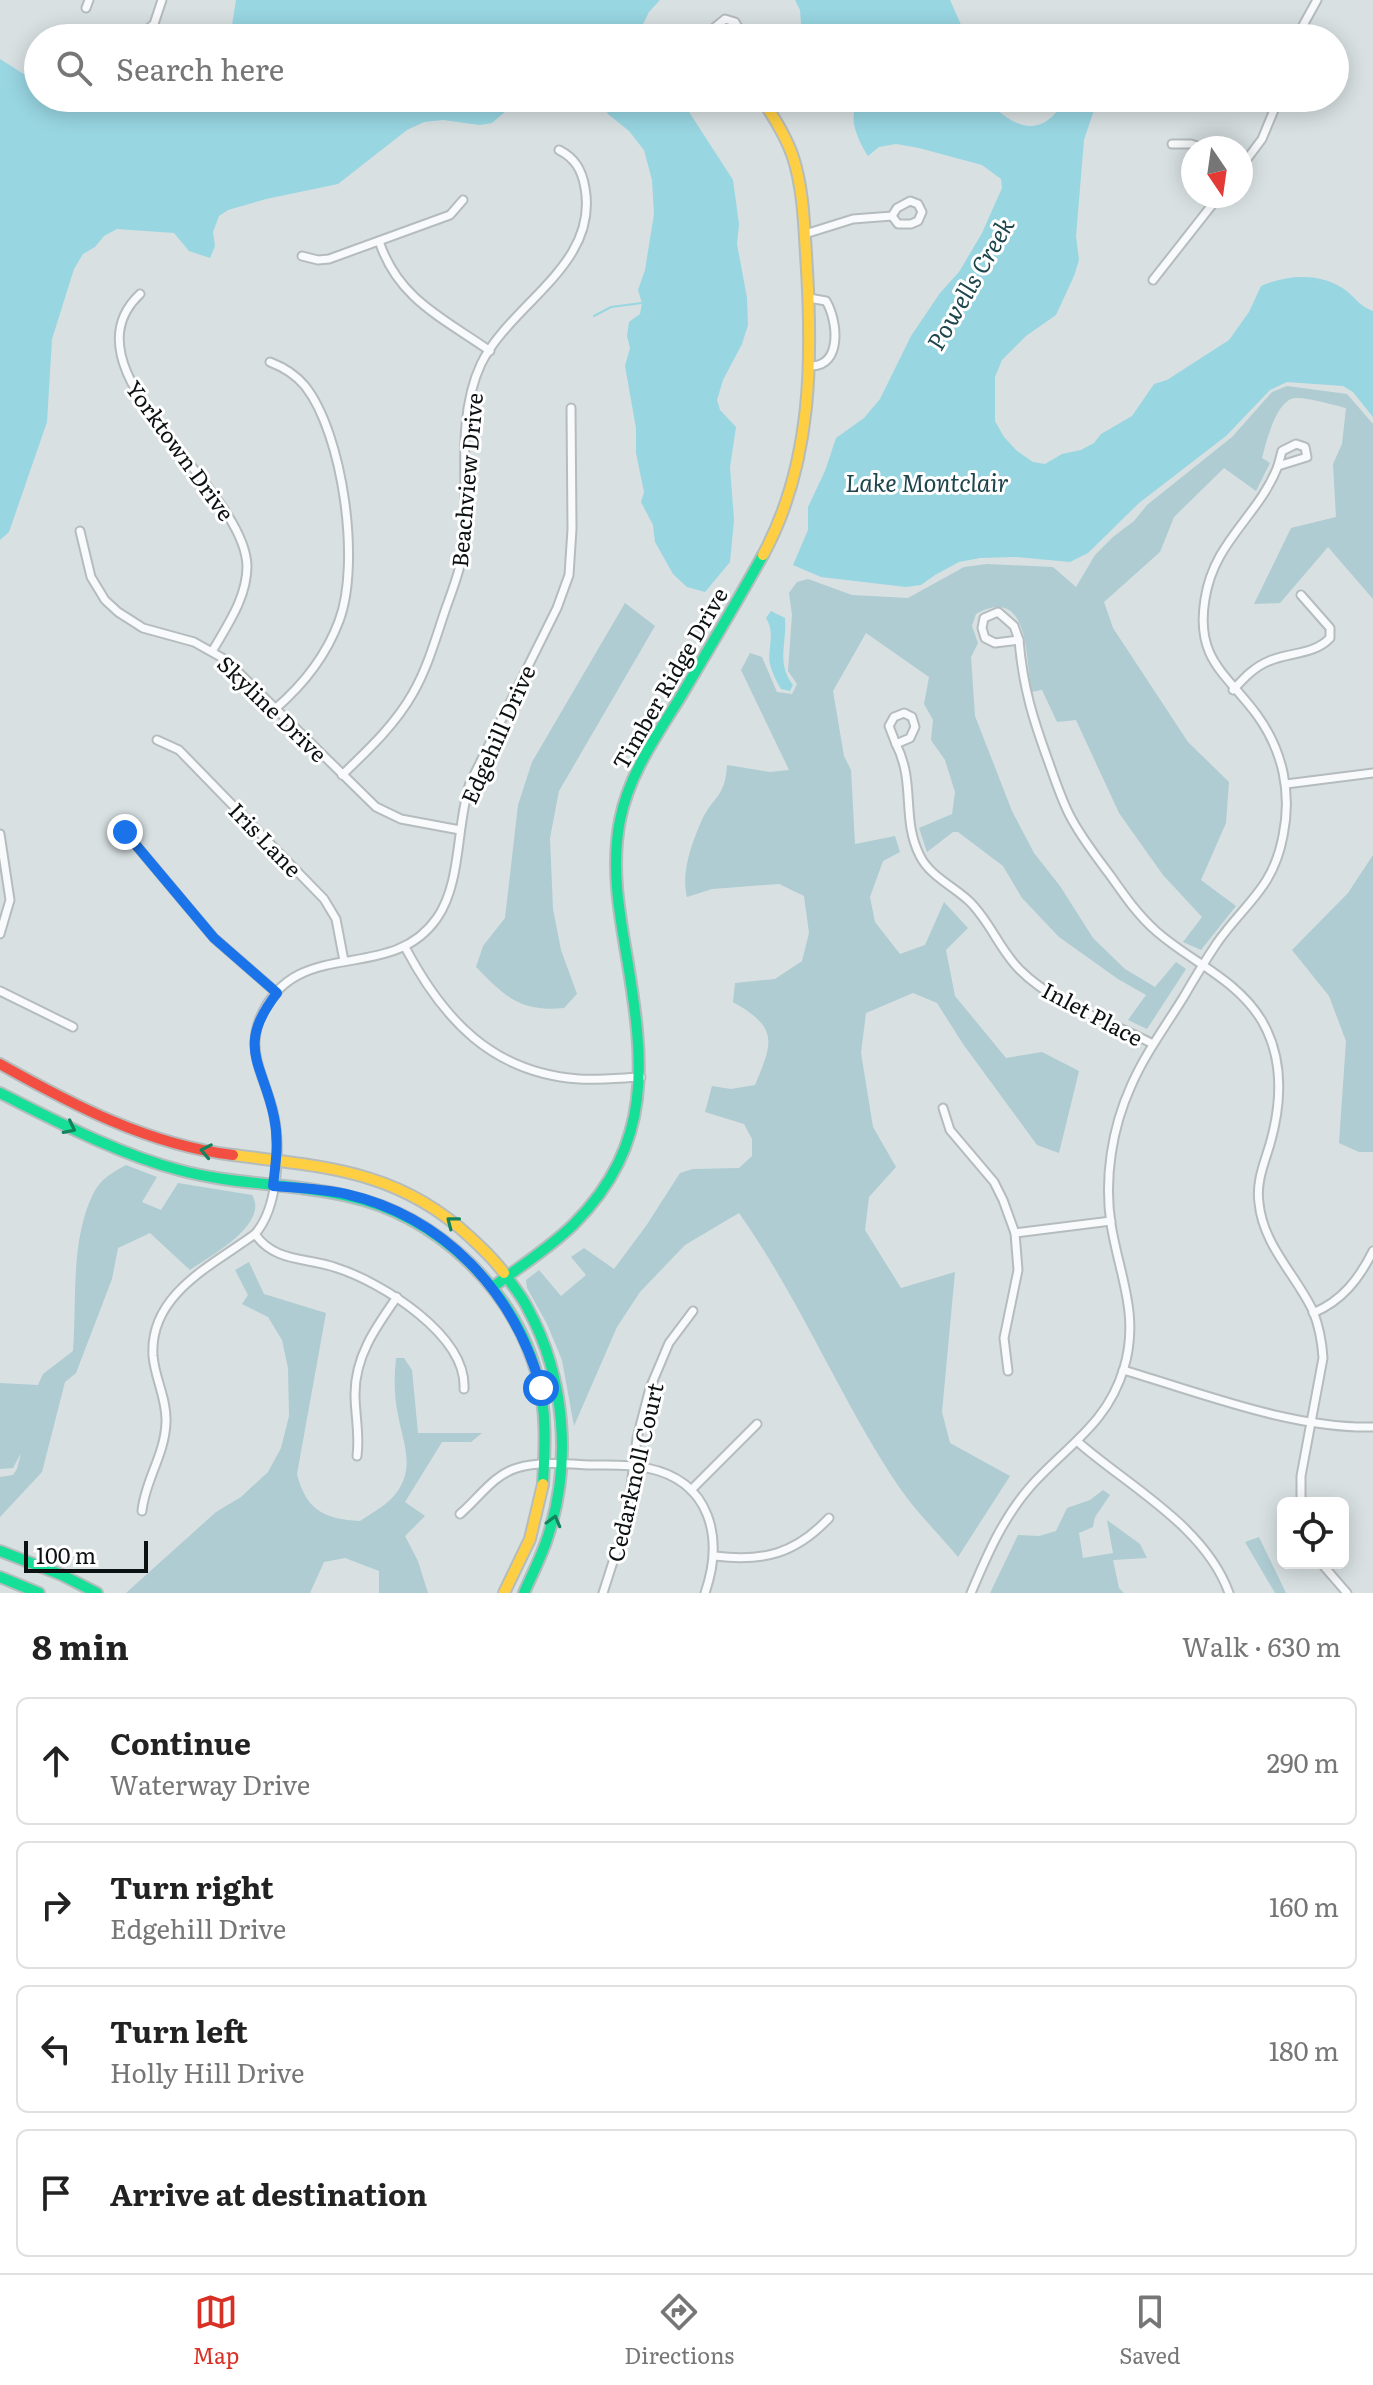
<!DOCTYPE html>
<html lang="en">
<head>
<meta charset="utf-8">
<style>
  :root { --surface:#fff; --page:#f2f2f2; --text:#222; --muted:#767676; --line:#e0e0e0; --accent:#d93025 }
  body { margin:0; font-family:Literata,serif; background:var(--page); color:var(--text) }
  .controls { position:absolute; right:24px; bottom:24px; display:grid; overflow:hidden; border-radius:12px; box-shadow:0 4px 20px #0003 }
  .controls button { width:72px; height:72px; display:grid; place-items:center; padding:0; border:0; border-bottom:2px solid var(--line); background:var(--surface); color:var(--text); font:40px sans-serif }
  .compass { position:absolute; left:1181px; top:136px; width:72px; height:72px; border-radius:50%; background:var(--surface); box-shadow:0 4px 20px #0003; rotate:167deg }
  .scale { position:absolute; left:24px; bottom:20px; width:124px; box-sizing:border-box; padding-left:8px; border:4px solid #0c1112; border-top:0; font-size:22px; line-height:28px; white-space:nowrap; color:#0c1112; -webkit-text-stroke:6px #fff; paint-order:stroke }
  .stop { position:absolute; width:24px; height:24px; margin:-18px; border:6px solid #1a73e8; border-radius:50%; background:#fff }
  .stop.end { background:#1a73e8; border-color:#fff; box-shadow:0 2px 8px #0008 }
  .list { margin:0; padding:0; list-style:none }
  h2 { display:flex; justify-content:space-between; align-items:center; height:104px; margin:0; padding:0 32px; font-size:34px }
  h2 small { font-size:26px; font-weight:400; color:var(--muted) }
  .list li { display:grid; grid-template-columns:52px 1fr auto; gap:24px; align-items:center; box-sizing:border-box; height:128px; margin:0 16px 16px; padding:0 16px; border:2px solid var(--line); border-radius:12px }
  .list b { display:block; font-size:30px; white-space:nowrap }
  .list p { margin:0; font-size:26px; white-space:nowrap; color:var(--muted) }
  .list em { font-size:26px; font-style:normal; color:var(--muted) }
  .icon { flex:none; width:44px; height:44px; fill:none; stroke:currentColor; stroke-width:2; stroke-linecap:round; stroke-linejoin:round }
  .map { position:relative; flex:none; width:1373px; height:1593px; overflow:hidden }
  .search { position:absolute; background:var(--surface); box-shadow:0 4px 20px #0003; left:24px; right:24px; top:24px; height:88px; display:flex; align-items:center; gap:20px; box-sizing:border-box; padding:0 28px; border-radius:44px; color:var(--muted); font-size:30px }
  .sheet { height:680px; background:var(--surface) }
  nav { display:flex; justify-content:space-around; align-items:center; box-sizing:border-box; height:112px; border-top:2px solid var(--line); background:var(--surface); font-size:22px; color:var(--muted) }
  nav a { display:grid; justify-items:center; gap:4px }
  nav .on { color:var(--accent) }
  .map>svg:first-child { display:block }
</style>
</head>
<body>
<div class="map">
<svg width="1373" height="1593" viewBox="0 0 1373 1593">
  <rect width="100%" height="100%" fill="#d8e0e2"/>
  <!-- green -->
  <g fill="#aeccd2">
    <path d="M1287 386 1347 394 1373 424V599L1328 547 1280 603 1254 604 1291 528 1336 517 1333 464 1342 444 1346 408C1334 405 1307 397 1295 398 1276 400 1266 443 1262 458L1270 463 1256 491 1224 468 1174 517 1160 552 1104 602 1113 628 1188 742 1229 782 1226 823 1201 880 1236 906 1201 950 1183 942 1202 917 1163 875 1119 813 1076 720 1057 722 1042 690 1031 692C1026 659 1030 584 976 614L972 626 978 643 971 657 975 716 1012 811 1034 853 1060 886 1093 938 1125 969 1155 987 1176 962 1186 969 1147 1029 1128 1020 1146 995 1118 979 1059 937 1022 898 1003 866 958 832H953L927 852 919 828 952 814 955 792 945 760 931 740 933 720 924 704 929 677 866 633 833 691 844 756 851 770 855 844 895 836 900 852 883 861 870 897 875 922 900 954 925 945 944 902 968 928 946 950 955 996 1006 1058 1042 1052 1079 1071 1059 1153 1037 1145 963 1044 937 1003 913 993 866 1013 861 1053 873 1127 896 1167 869 1197 865 1230 901 1288 955 1272 942 1412 950 1443 1010 1476 958 1557C939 1534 916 1512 899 1487 840 1399 800 1299 739 1213L685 1245 640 1292 617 1327 574 1426 562 1360 547 1324 527 1288 526 1280 539 1270 561 1296 586 1275 571 1257 584 1248 614 1269 646 1226 680 1173 693 1169 739 1168 752 1156V1139L744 1124 705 1112 712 1086 731 1089 755 1085C773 1042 779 1028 733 1002L735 983 775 979 802 961 809 933 804 896 779 884 712 889 687 897C681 873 691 845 701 822 713 795 725 799 727 765L770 772 789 770 741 670 750 653 762 657 777 692 792 694 797 684 788 671 792 615 789 593 797 582 808 579 852 595 908 598 964 567 987 564 1053 567 1076 587 1095 555 1113 537 1134 521 1147 505 1232 437 1272 392Z"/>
    <path d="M625 603 655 626 559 791 550 838 553 909 561 950 577 994 564 1008C519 1012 506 997 476 967L483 946 505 918 518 805 532 762Z"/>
    <path d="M1373 855V1152H1359L1339 1143 1346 1041 1329 996 1292 950 1348 893Z"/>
    <path d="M126 1165 157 1177 142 1202 161 1210 178 1183 252 1195C270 1224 210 1256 190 1270L150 1233 118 1248 112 1279 76 1373 65 1382 42 1472 0 1517V1477L13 1475 17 1469 21 1453 13 1468 0 1469V1383L38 1385 43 1374 73 1351C77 1300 70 1239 94 1192 101 1179 113 1172 126 1165Z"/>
    <path d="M249 1262 264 1294 326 1313 297 1474C306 1510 324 1519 360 1521 370 1514 382 1508 391 1499 417 1472 404 1446 398 1415 394 1396 394 1377 396 1358H404L412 1370 418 1433H482L471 1442H442L405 1502 425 1516 405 1536 418 1561 428 1593H379V1571L345 1558 324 1562 310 1593H126L216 1512 241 1497 268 1472 281 1448 289 1416 288 1368 282 1340 268 1317 242 1304 248 1295 235 1270Z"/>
    <path d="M1103 1490 1110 1495 1095 1517 1093 1527 1079 1533 1083 1558 1113 1553 1107 1520 1140 1544 1147 1558 1113 1560 1119 1588 1124 1593H990L1018 1535 1039 1536 1056 1531 1067 1508 1090 1500Z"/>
    <path d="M1259 1537 1286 1593H1275L1245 1542Z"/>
  </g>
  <!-- water -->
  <g fill="#98d6e2">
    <path d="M236 0H660L649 12 642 26 646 38H230Z"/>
    <path d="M795 0H950L967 38H802L800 10Z"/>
    <path d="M0 59 30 78 38 79V98H521L492 123 480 125 443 120 424 122 407 130 338 184 266 199 228 210 219 216 213 232 215 246 210 258 189 251 174 233 117 229 104 236 95 247 83 254 74 269 52 339 47 422 9 532 0 540Z"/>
    <path d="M600 98H680L733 180 739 224 737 244 747 298 748 325 742 344 723 380 717 400 720 410 736 427 730 467 734 520 730 562 705 592 687 587 673 574 655 542 653 525 641 502 644 492 636 453V428L625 366 630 348 627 336 629 322 640 314 642 303 638 290 645 270 654 214 652 180 644 150 629 131 608 114Z"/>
    <path d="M850 98H984C1014 128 1041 142 1066 98H1098L1084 140 1076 236 1079 260 1074 276 1056 315 1026 336 1002 360 995 377V421L1004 437 1017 451 1033 462 1045 464 1062 454 1081 450 1094 443 1101 434 1132 416 1154 384 1167 380 1229 340 1249 312 1261 286C1288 274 1323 272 1348 292 1357 300 1361 307 1373 311V417L1353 392 1343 386 1287 382 1270 390 1226 436 1139 503 1088 553 1070 562 1015 557 980 558 959 562 935 575 921 585 906 587 821 577 793 565 808 530V507L825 471 836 438 864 418 880 399 911 336 940 293 959 272 982 233 1002 188 1001 179 982 165 919 148 896 144 879 147 868 156C862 147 856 135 854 124 852 112 858 111 850 98Z"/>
    <path d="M771 611 785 618C787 646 776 662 793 685L790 691 781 689C777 682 772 673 770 664 767 649 776 634 766 618Z"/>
  </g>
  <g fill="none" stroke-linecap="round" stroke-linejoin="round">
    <!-- stream -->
    <path stroke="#98d6e2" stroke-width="2" d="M594 316 611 307 642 303"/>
    <!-- street casing -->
    <g stroke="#b5bcbd" stroke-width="11">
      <g id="street">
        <path d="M86 8 89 0"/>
        <path d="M136 38 154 24 162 0"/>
        <path d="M716 38 714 28 725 19 735 22 744 38"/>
        <path d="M1296 38 1317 0"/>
        <path d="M1172 144H1191L1203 148"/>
        <path d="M1241 167 1262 139 1279 98"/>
        <path d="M805 234 853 219 892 216 897 208 910 201 918 204 922 212 918 221 911 224H898L892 216"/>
        <path d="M379 241C398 299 443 318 490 351"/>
        <path d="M302 256 318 260 329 259 450 215 463 200"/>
        <path d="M1153 280 1219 196"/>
        <path d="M140 294C58 371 245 486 247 566 247 597 228 624 213 650"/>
        <path d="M809 298 826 301C838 321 842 365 812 366"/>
        <path d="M270 362C283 367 296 375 305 386 343 434 361 564 339 621 326 656 303 685 275 709"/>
        <path d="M1296 444 1305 447 1307 457 1278 466 1282 451Z"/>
        <path d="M80 531 91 577 105 600 118 612 143 628 194 642 226 660 376 807 401 819 460 830"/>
        <path d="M998 612 1014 626 1019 640 995 643 985 638 982 628 984 618Z"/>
        <path d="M1019 640C1023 688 1033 719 1049 763 1055 780 1061 798 1069 814 1080 836 1095 855 1110 875 1124 895 1137 914 1156 931 1191 962 1237 979 1262 1021 1284 1059 1282 1102 1270 1144 1264 1164 1256 1182 1259 1203 1263 1245 1296 1275 1313 1311 1319 1326 1322 1342 1323 1358L1301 1476V1503"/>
        <path d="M1233 690C1244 678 1254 667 1269 661 1289 652 1314 655 1330 638V628L1301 595"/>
        <path d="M904 713 912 717 915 727 910 738 896 744 889 726 894 717Z"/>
        <path d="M157 740 179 750 324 899 336 919 344 961"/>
        <path d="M896 744C916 783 901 819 920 856 930 876 953 886 969 901 990 921 999 949 1020 970 1055 1005 1109 1021 1153 1044"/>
        <path d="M342 775C368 750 395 725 413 693 428 667 436 637 446 608 455 583 464 560 465 532 467 478 457 415 481 364 511 303 599 265 585 188 582 170 575 158 559 150"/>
        <path d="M1286 784 1373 773"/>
        <path d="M125 832 214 938 277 993"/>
        <path d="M0 834 10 900 0 934"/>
        <path d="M405 947C443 1019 492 1073 579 1079 599 1080 620 1078 641 1077"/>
        <path d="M0 991 73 1027"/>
        <path d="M943 1108 950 1130 994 1182 1003 1200 1015 1233 1018 1270 1004 1338 1008 1371"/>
        <path d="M1015 1233 1111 1221"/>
        <path d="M255 1234C275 1263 307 1257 337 1268 381 1282 467 1335 464 1389"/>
        <path d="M1313 1313C1342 1301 1359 1279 1373 1251"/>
        <path d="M1123 1370C1202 1393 1292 1429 1373 1427"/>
        <path d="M1078 1442C1128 1486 1205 1526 1229 1593"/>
        <path d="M357 1456C360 1435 355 1415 355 1394 355 1356 376 1327 397 1297"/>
        <path d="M691 1490 757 1424"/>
        <path d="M142 1511C145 1480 165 1455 166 1422 167 1399 155 1379 153 1356 149 1294 213 1265 255 1234 279 1207 281 1146 273 1111 265 1078 246 1053 260 1018 296 933 390 986 437 918 462 882 456 825 470 783L557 608 569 575 572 529 571 408"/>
        <path d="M460 1514C479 1498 493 1475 517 1468 540 1461 568 1464 591 1465 610 1465 629 1464 647 1468 711 1481 724 1538 705 1593"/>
        <path d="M715 1556C763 1562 795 1554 829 1518"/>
        <path d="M1321 1563 1347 1593"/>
        <path d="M603 1593 627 1518 637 1438 650 1388 669 1343 693 1311"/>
        <path d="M971 1593C987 1555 1003 1518 1030 1487 1066 1446 1107 1425 1124 1368 1140 1314 1119 1275 1111 1224 1104 1178 1112 1128 1131 1086 1145 1054 1165 1027 1183 998 1194 979 1205 961 1217 943 1245 903 1273 889 1283 836 1292 793 1283 751 1257 715 1226 673 1195 659 1205 599 1214 541 1258 517 1278 466"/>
      </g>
    </g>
    <!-- fast casing -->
    <g stroke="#b5bcbd" stroke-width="14">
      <g id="fast">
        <path d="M0 1093C58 1122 116 1153 179 1170 234 1185 291 1183 347 1196 435 1215 513 1287 537 1375 547 1411 545 1447 543 1484"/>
        <path d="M504 1273C512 1285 522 1296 528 1309 565 1377 572 1463 548 1536 542 1556 532 1574 524 1593"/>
        <path d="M493 1287C520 1266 550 1248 574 1224 654 1143 644 1062 627 958 619 912 611 866 620 820 629 774 657 735 681 696 709 649 737 602 763 555"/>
        <path d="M0 1551 62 1575 97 1593"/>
        <path d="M0 1577 39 1593"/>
      </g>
    </g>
    <!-- slow casing -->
    <g stroke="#b5bcbd" stroke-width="14">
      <g id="slow">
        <path d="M761 98C774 117 786 136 793 157 803 188 804 222 806 254 813 356 813 463 763 555"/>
        <path d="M233 1155C325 1167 398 1170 470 1237 483 1249 494 1259 504 1273"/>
        <path d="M504 1593 530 1539 543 1484"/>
      </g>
    </g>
    <!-- jam casing -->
    <g stroke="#b5bcbd" stroke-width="14">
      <path id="jam" d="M0 1064C73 1105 149 1145 233 1155"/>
    </g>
    <!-- street -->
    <use href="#street" stroke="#f9fafb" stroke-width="7"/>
    <!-- fast -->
    <use href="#fast" stroke="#16e098" stroke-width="10"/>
    <!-- slow -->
    <use href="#slow" stroke="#ffcf43" stroke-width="10"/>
    <!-- jam -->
    <use href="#jam" stroke="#f24e42" stroke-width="10"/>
  </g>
  <!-- one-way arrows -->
  <defs><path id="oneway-chevron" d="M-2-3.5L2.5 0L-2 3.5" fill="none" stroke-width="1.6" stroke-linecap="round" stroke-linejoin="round" transform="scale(2)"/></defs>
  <g stroke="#12835c">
    <use href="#oneway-chevron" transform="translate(70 1128) rotate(27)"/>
    <use href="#oneway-chevron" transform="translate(206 1151) rotate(-169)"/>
    <use href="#oneway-chevron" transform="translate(452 1222) rotate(-142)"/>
    <use href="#oneway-chevron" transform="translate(554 1521) rotate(-75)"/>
  </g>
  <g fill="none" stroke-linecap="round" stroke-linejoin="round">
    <!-- route -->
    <path stroke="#1a73e8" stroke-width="10" d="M125 832 214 938 277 993C235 1047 263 1063 274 1117 279 1140 276 1162 273 1186 298 1188 323 1189 346 1194 445 1217 514 1292 541 1388"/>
  </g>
  <g text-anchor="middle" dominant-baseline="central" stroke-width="6" stroke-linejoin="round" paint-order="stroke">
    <!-- street labels -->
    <g font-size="22" fill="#0c1112" stroke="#fff">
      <text transform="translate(181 450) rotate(54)">Yorktown Drive</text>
      <text transform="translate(466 480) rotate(-85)">Beachview Drive</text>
      <text transform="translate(669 678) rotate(-60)">Timber Ridge Drive</text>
      <text transform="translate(273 708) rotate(44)">Skyline Drive</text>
      <text transform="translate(497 734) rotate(-66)">Edgehill Drive</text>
      <text transform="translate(266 839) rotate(46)">Iris Lane</text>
      <text transform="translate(1093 1013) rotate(28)">Inlet Place</text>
      <text transform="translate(634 1472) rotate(-77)">Cedarknoll Court</text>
    </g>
    <!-- water labels -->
    <g font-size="24" font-style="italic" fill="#1d454c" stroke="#fff">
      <text transform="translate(969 283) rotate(-60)">Powells Creek</text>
      <text x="927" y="481">Lake Montclair</text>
    </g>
  </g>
</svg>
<div class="controls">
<button><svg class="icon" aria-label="locate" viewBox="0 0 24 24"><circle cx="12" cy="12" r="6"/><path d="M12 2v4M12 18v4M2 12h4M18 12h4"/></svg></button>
</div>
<svg class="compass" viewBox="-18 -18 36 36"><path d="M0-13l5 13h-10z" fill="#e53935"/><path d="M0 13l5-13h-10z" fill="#767676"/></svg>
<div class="scale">100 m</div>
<div class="stop" style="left:541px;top:1388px"></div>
<div class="stop end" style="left:125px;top:832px"></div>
<div class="search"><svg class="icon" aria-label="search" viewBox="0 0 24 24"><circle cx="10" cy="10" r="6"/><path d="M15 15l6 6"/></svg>Search here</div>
</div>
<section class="sheet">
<h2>8 min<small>Walk · 630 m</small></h2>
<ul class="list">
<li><svg class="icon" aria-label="ahead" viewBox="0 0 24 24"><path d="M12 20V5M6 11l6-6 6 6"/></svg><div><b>Continue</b><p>Waterway Drive</p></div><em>290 m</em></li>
<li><svg class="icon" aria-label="right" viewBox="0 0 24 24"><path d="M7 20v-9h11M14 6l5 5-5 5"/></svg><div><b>Turn right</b><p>Edgehill Drive</p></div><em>160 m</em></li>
<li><svg class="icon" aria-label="left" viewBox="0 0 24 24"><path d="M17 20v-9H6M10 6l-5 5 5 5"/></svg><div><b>Turn left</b><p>Holly Hill Drive</p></div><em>180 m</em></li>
<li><svg class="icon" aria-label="arrive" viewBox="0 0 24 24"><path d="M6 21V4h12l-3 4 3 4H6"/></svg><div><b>Arrive at destination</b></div></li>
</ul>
</section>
<nav>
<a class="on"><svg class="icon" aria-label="map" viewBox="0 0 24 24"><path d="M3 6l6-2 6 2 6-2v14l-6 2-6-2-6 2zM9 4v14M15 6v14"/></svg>Map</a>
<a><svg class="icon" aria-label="directions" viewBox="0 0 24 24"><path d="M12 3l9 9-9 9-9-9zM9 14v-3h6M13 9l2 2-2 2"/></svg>Directions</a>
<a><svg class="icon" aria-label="saved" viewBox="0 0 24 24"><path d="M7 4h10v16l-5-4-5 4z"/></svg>Saved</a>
</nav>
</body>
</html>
